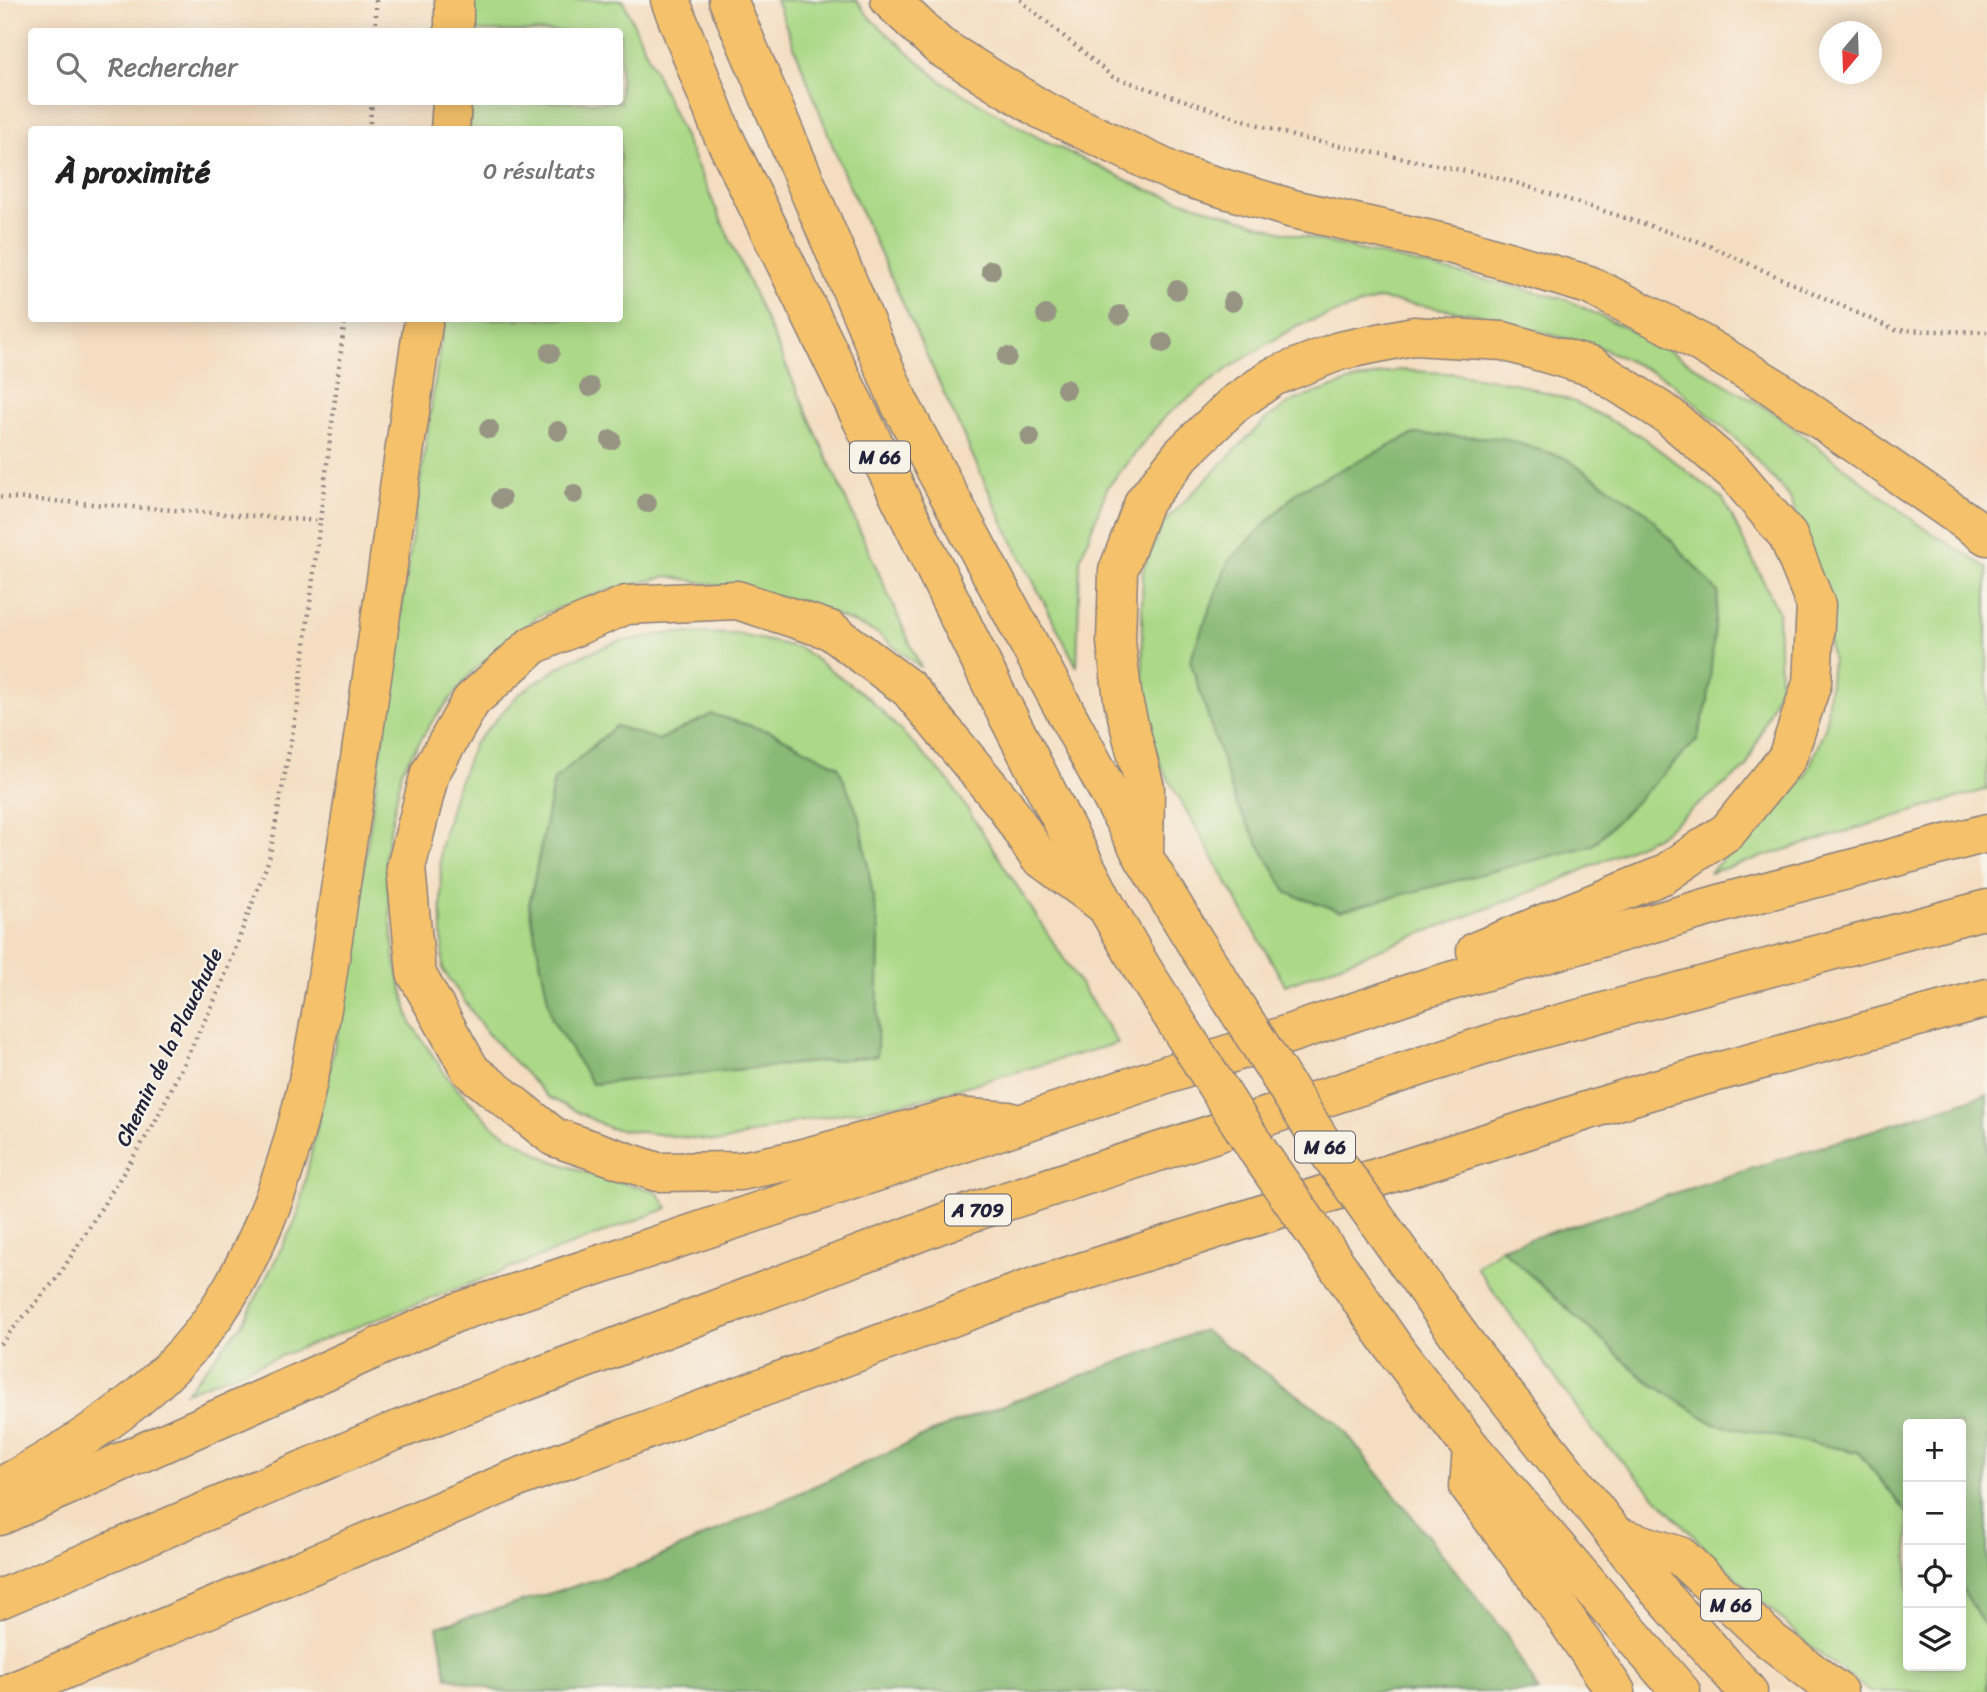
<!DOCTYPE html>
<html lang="fr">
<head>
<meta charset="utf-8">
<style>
  :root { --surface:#fff; --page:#f6f6f6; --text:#222; --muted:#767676; --line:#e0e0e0 }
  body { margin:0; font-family:Sriracha,sans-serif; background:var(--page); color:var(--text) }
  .controls { position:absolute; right:21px; bottom:21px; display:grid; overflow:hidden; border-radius:7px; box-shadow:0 4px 18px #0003 }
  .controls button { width:63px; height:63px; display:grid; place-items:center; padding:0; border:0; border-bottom:2px solid var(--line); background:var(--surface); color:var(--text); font:35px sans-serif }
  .compass { position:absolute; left:1819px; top:21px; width:63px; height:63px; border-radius:50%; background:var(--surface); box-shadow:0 4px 18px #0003; rotate:199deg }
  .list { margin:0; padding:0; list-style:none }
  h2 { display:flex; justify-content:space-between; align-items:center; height:91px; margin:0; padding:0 28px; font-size:30px }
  h2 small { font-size:23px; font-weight:400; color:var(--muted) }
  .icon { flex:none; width:38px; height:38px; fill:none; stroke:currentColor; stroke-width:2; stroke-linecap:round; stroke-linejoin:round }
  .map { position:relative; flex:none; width:1987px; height:1692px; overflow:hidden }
  .search { position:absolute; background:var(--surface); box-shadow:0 4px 18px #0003; left:28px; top:28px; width:595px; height:77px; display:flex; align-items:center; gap:18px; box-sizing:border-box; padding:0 24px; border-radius:7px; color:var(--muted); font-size:26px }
  .panel { position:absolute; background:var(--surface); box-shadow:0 4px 18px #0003; left:28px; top:126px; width:595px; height:196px; border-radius:7px }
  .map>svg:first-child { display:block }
</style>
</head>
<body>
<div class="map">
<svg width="1987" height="1692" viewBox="0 0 1987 1692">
  <rect width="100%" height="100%" fill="#f7f3e8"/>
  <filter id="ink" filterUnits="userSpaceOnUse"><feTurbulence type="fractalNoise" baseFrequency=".0143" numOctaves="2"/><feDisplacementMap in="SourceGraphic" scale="14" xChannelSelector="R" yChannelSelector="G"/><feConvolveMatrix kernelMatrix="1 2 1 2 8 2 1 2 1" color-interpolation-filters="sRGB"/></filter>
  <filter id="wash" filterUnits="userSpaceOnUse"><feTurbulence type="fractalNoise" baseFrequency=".00686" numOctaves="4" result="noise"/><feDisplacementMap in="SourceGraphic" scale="28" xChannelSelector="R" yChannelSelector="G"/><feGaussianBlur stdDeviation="1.57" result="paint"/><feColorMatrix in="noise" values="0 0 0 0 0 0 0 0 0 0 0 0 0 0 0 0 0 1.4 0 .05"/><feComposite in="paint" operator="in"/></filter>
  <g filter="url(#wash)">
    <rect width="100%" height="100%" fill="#f4ddc0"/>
    <!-- green -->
    <g fill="#abd987" stroke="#667e61" stroke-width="2" fill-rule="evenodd">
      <path d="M466 0H623L921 668 877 633 805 602 668 576 602 592 538 616 473 671 431 723 402 770 385 855 395 962 411 1023 450 1081 493 1126 548 1159 598 1177 656 1191 668 1208 186 1392 243 1323 297 1218 344 1003 444 319 620 318V130L470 129 469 102H620V32L467 31Z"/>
      <path d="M776 0H856L871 19 941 81 1039 138 1145 189 1280 231 1565 299 1650 340 1774 413 1918 524 1987 568V789L1709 873 1806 776 1826 725 1832 660 1809 546 1789 496 1746 448 1669 380 1604 349 1476 314 1379 299 1298 325 1229 368 1165 416 1107 488 1080 560 1077 667 1002 520 843 172Z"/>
      <path d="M1399 370 1459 374 1519 384 1575 402 1641 436 1723 499 1778 611 1780 685 1746 768 1658 836 1552 884 1285 985 1161 766 1153 742 1143 679 1142 608 1143 569 1164 522 1266 419 1293 401 1348 382ZM1697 740 1665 770 1236 804Z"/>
      <path d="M673 633 737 634 800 648 869 698 950 782 1118 1043 914 1101 795 1122 722 1142 609 1128 548 1097 487 1033 443 970 440 849 454 795 474 744 519 694 569 661 616 642ZM616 726 860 819 879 932 876 1056 592 1084 552 1019 529 906 554 780Z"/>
      <path d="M1501 1248 1642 1377 1714 1424 1858 1452 1908 1514V1666H1961V1587L1987 1629V1692H1870L1808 1644 1704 1547 1594 1432 1476 1267Z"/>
    </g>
    <!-- forest -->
    <g fill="#88b974" stroke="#556e58" stroke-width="2">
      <path d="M1414 434 1502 438 1565 458 1645 511 1718 592 1708 701 1697 740 1593 845 1340 911 1287 893 1236 804 1190 660 1228 562 1299 490Z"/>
      <path d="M712 714 774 733 838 766 860 819 879 932 877 1056 592 1084 552 1019 529 906 554 780 616 726 659 740Z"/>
      <path d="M1987 1094V1629L1961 1587V1424H1908V1514L1858 1452 1714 1424 1642 1377 1501 1248Z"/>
      <path d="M1203 1330 1337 1422 1506 1634 1538 1692H501L447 1677 437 1627 635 1568 937 1430Z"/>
    </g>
  </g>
  <g filter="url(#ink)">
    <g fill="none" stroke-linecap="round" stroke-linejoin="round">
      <!-- highway casing -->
      <g stroke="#8b807e" stroke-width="41">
        <g id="highway">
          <path d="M454 0V32"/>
          <path d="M670 0 722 133 862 420 996 693 1106 906 1143 970"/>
          <path d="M728 0 899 402 1144 858 1200 950"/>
          <path d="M890 0 939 46 1042 110 1179 175 1293 209 1453 245 1589 285 1680 331 1772 386 1987 536"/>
          <path d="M450 130 452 102"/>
          <path d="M1144 858 1145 788 1123 700 1116 642 1118 571 1144 502 1182 454 1234 404 1273 377 1339 351 1413 336 1503 341 1593 367 1669 416 1736 474 1788 536 1816 605 1812 683 1787 758 1728 831 1663 875 1476 951"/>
          <path d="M1009 1121 956 1117 795 1160 741 1171 657 1172 554 1137 471 1071 416 973 406 868 430 773 471 701 533 645 626 605 737 600 830 630 909 689 1005 805 1038 856 1106 906"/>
          <path d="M1460 1337 1658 1590 1748 1692"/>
          <path d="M1397 1352 1472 1449 1681 1692"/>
          <path d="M1472 1449 1469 1487 1554 1601 1616 1692"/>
          <path d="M0 1487C81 1443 165 1390 217 1312 307 1176 322 1007 346 850 374 673 397 495 424 318"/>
          <path d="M0 1516 455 1313 1420 990 1737 899 1987 833"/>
          <path d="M1616 1536 1680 1556 1770 1640 1838 1692"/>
          <path d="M0 1599 390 1433 967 1214 1511 1037 1987 909"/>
          <path d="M12 1692 520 1477 1028 1289 1652 1090 1987 998"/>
        </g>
      </g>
      <!-- path -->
      <g stroke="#8b807e" stroke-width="4.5" stroke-dasharray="2 5" stroke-linecap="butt">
        <path d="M376 0V32"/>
        <path d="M1020 0 1113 77 1296 137 1501 178 1703 243 1895 330 1987 332"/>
        <path d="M369 130 372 102"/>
        <path d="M0 497 320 521 345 318"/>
        <path d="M0 1344 58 1277 154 1124 219 991 269 859 298 703 320 521"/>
      </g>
      <!-- highway -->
      <use href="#highway" stroke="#f5c16b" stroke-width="38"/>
      <!-- highway-bridge casing -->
      <g stroke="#8b807e" stroke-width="41" stroke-linecap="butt">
        <g id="highway-bridge">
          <path d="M1200 950 1322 1143 1460 1337"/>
          <path d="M1143 970 1260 1154 1397 1352"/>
        </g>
      </g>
      <!-- highway-bridge -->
      <use href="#highway-bridge" stroke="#f5c16b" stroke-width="38"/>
    </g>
    <!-- trees -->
    <g fill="#979484">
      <circle cx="991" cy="270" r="10"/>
      <circle cx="1177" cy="290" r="10"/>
      <circle cx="1232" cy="302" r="10"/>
      <circle cx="1046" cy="315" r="10"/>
      <circle cx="1120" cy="315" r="10"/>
      <circle cx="1163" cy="343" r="10"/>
      <circle cx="550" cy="353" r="10"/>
      <circle cx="1007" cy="357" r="10"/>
      <circle cx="590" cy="387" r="10"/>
      <circle cx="1066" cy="389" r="10"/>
      <circle cx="489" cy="429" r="10"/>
      <circle cx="558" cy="431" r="10"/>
      <circle cx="1030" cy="437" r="10"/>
      <circle cx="611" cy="440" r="10"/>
      <circle cx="574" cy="494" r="10"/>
      <circle cx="501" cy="499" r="10"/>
      <circle cx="647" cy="503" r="10"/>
    </g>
  </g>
  <g text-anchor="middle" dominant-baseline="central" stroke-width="5" stroke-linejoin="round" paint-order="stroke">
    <!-- shield labels -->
    <g fill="#f7f3e8" stroke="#62616f" stroke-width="2">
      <rect x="850" y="441.5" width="60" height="31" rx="5"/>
      <rect x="1295" y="1131.5" width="60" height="31" rx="5"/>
      <rect x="945" y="1194.5" width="66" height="31" rx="5"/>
      <rect x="1701" y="1589.5" width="60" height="31" rx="5"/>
    </g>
    <g font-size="19" font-weight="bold" fill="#22223b">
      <text x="880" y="457">M 66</text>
      <text x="1325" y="1147">M 66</text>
      <text x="978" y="1210">A 709</text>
      <text x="1731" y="1605">M 66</text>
    </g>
    <!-- street labels -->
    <g font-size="21" fill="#22223b" stroke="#f7f3e8">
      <text transform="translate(169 1047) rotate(-64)">Chemin de la Plauchude</text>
    </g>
  </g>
</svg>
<div class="controls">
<button>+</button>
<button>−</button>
<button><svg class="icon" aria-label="locate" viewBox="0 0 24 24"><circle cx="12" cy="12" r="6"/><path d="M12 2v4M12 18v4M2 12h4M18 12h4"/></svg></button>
<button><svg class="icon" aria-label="layers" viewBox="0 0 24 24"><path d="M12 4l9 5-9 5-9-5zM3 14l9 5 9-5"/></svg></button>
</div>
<svg class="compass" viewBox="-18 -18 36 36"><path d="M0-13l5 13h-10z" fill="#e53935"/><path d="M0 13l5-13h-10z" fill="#767676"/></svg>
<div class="search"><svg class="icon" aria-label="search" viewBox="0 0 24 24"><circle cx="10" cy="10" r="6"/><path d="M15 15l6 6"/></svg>Rechercher</div>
<section class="panel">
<h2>À proximité<small>0 résultats</small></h2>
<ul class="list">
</ul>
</section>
</div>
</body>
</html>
